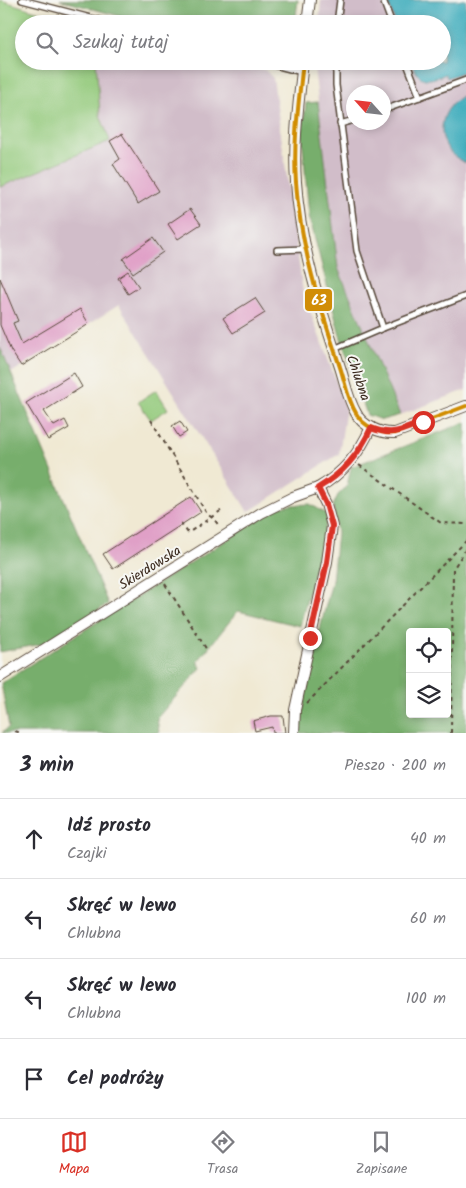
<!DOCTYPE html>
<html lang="pl">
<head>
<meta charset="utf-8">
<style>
  :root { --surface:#fff; --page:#f7f7f7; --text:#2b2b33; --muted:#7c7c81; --line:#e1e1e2; --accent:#d93025 }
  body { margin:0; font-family:Kalam,sans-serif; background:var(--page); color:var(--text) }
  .controls { position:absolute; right:15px; bottom:15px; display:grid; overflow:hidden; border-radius:5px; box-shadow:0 2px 8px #0003 }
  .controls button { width:45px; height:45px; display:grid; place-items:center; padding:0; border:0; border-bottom:1px solid var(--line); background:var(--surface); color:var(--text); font:25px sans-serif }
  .compass { position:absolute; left:346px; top:85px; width:45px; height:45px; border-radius:50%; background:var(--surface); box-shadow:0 2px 8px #0003; rotate:297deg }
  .stop { position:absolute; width:15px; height:15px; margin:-11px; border:4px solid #d93025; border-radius:50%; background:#fff }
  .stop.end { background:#d93025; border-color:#fff; box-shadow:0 1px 5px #0008 }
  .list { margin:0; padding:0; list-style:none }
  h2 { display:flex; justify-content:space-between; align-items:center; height:65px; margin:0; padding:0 20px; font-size:21px }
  h2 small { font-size:16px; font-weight:400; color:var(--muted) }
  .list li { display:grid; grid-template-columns:32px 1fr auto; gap:15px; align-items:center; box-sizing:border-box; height:80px; padding:0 20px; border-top:1px solid var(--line) }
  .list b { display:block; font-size:19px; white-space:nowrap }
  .list p { margin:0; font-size:16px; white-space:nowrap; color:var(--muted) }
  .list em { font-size:16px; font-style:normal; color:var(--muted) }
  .icon { flex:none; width:28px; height:28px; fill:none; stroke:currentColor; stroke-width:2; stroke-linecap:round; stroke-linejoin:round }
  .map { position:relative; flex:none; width:466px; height:733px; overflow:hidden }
  .search { position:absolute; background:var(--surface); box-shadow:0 2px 8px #0003; left:15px; right:15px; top:15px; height:55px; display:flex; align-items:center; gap:12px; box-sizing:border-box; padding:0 18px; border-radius:28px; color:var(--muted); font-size:19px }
  .sheet { height:385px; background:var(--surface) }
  nav { display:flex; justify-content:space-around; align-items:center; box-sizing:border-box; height:70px; border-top:1px solid var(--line); background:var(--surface); font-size:14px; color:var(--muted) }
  nav a { display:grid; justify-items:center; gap:2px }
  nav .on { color:var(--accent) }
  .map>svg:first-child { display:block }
</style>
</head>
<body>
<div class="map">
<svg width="466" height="733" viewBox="0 0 466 733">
  <rect width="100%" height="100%" fill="#f6f6f2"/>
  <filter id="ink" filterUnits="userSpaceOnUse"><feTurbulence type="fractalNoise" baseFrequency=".02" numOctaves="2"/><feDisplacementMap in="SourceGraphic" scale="10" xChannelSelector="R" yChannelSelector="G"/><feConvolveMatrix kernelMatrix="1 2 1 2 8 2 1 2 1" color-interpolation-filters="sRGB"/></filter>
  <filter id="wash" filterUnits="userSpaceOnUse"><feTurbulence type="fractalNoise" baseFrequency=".0096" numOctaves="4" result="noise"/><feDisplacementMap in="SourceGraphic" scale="20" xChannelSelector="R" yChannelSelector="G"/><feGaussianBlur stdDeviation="1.12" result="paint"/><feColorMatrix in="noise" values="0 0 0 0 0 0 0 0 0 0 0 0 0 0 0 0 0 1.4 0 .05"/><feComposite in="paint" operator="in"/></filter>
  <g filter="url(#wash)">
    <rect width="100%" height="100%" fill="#f0e9d3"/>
    <!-- industrial -->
    <g fill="#d1bdc9" fill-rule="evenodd">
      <path d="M321 0H466V390L400 415 338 268 314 67 315 61H442V24H319ZM354 92H384V122H354Z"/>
      <path d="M96 61H228L265 70 273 78 303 292 346 408 339 454 248 512 119 305 11 373 0 347V187L110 141 100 115Z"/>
    </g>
    <!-- green -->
    <g fill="#94ca7d" stroke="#687a4e">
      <path d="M0 0 79 24H24V61H96L100 115 110 141 0 187Z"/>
      <path d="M156 390 168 409 151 420 138 402Z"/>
    </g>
    <!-- forest -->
    <g fill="#77ae6c" stroke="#596c45" fill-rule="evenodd">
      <path d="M60 0H298L295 24H149Z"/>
      <path d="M318 102 338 268 400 415 382 420 367 415 339 332 309 216 302 135 306 103Z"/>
      <path d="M0 347 108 604 47 643 0 652Z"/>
      <path d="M466 422V733H299L314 653 332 581 337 533 333 506 338 495 347 486 351 467ZM410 632H447V714H410Z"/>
      <path d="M310 504 327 514V521L300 626 238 611 198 661 201 668 157 718 159 733H2L9 727 1 683 277 508 291 505Z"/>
    </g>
    <!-- water -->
    <g fill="#3eacbc" stroke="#3c6b6d">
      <path d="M387 0H466V71L447 78 446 74C426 82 419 83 411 61H442V24H396Z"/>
      <path d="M466 94V163C433 149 435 109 466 94Z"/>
    </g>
    <g id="blocks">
      <!-- building -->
      <g fill="#e0a0c7">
        <path d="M122 134 159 191 138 204 113 164 120 159 110 141Z"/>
        <path d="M190 209 201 224 178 239 168 224Z"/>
        <path d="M153 238 163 252 133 273 123 259Z"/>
        <path d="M128 271 139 287 128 294 118 278Z"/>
        <path d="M0 278 18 321 13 323 22 344 80 309 89 324 21 366 11 351 0 325Z"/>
        <path d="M255 298 265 313 233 333 223 318Z"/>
        <path d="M74 373 82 387 44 411 54 426 65 420 69 428 48 440 26 403Z"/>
        <path d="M180 421 187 432 179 437 172 426Z"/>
        <path d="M191 497 201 512 113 569 103 554Z"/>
        <path d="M271 716H283L285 733H273L272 727 255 731 253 721Z"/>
      </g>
    </g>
  </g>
  <g filter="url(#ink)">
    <use href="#blocks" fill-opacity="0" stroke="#564739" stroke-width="1"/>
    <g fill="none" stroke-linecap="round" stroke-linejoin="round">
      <!-- service casing -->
      <g stroke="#564739" stroke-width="8">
        <g id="service">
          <path d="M22 0 114 24"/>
          <path d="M383 0 392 24"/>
          <path d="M337 24 340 0"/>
          <path d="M259 61 302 72"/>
          <path d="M336 61V85L357 251 383 328"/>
          <path d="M406 61 420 97"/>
          <path d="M384 110 466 80"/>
          <path d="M340 124 354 120"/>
          <path d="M277 250 305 249"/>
          <path d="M334 349 383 328 466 296"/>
        </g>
      </g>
      <!-- minor casing -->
      <g stroke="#564739" stroke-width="12">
        <g id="minor">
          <path d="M307 24 310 0"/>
          <path d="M303 61C299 101 293 142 296 182 300 245 320 307 340 367 345 382 348 400 356 413 362 426 381 434 395 433L466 406"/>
          <path d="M0 677 261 513 293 497 318 488"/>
          <path d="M294 733 295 710 327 562 332 526 326 504 318 488C342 474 360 453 371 427"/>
        </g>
      </g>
      <!-- path -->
      <g stroke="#564739" stroke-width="2" stroke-dasharray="4 4" stroke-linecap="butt">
        <path d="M151 420 207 514 214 519 220 527"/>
        <path d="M359 465 441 523 466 524"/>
        <path d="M181 523 188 533 222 510"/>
        <path d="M165 584 207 650"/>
        <path d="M307 703 466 541"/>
        <path d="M15 731 21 733"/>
        <path d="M451 733 453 569 466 549"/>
      </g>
      <!-- service -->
      <use href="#service" stroke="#fff" stroke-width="5"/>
      <!-- minor -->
      <use href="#minor" stroke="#fff" stroke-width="10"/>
      <!-- bus-1 casing -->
      <g stroke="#f6f6f2" stroke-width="8">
        <path id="bus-1" d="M303 61C299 101 293 142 296 182 300 245 320 307 340 367 345 382 348 400 356 413 362 426 381 434 395 433L466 406"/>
      </g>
      <!-- bus-1 -->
      <use href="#bus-1" stroke="#d18d06" stroke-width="4"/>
    </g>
  </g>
  <g fill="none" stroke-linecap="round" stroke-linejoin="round" filter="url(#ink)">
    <!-- route -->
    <path stroke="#d93025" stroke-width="6" d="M310 638 327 562 332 526 326 504 318 488C342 474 360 453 371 428 394 437 401 430 423 422"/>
  </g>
  <g text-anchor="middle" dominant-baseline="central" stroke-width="4" stroke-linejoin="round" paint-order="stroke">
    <!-- street labels -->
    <g font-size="14" fill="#3b2a1e" stroke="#f6f6f2">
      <text transform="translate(358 378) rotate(71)">Chlubna</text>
      <text transform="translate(150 568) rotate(-32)">Skierdowska</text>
    </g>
  </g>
  <rect stroke="#f6f6f2" stroke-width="2" x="304" y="288" width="29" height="24" rx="5" fill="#d18d06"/>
  <g font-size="14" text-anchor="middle" font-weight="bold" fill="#fff">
    <text x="319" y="305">63</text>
  </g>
</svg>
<div class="controls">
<button><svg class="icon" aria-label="locate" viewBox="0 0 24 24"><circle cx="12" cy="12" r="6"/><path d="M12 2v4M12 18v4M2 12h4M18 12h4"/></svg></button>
<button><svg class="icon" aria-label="layers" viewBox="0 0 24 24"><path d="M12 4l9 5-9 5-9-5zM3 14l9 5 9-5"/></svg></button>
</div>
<svg class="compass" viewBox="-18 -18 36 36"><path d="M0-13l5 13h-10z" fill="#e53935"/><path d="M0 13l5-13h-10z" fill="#7c7c81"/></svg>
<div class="stop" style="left:423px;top:422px"></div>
<div class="stop end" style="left:310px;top:638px"></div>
<div class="search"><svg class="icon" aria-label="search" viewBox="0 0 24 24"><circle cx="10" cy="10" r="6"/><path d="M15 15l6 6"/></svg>Szukaj tutaj</div>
</div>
<section class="sheet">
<h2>3 min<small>Pieszo · 200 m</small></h2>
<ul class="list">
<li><svg class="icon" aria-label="ahead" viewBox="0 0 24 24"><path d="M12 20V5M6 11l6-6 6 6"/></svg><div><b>Idź prosto</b><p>Czajki</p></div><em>40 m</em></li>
<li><svg class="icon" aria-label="left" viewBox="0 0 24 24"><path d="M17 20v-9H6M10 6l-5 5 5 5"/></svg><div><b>Skręć w lewo</b><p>Chlubna</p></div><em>60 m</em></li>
<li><svg class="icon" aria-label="left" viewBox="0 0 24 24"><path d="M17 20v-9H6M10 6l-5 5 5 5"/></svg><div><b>Skręć w lewo</b><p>Chlubna</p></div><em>100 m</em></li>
<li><svg class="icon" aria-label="arrive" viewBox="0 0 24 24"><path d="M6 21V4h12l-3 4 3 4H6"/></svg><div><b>Cel podróży</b></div></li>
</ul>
</section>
<nav>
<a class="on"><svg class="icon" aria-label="map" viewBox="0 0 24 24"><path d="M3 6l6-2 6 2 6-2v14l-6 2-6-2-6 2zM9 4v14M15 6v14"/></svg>Mapa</a>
<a><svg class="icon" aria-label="directions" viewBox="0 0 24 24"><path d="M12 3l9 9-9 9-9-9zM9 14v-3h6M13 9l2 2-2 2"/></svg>Trasa</a>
<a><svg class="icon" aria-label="saved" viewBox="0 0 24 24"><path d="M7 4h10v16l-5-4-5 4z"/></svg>Zapisane</a>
</nav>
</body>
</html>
